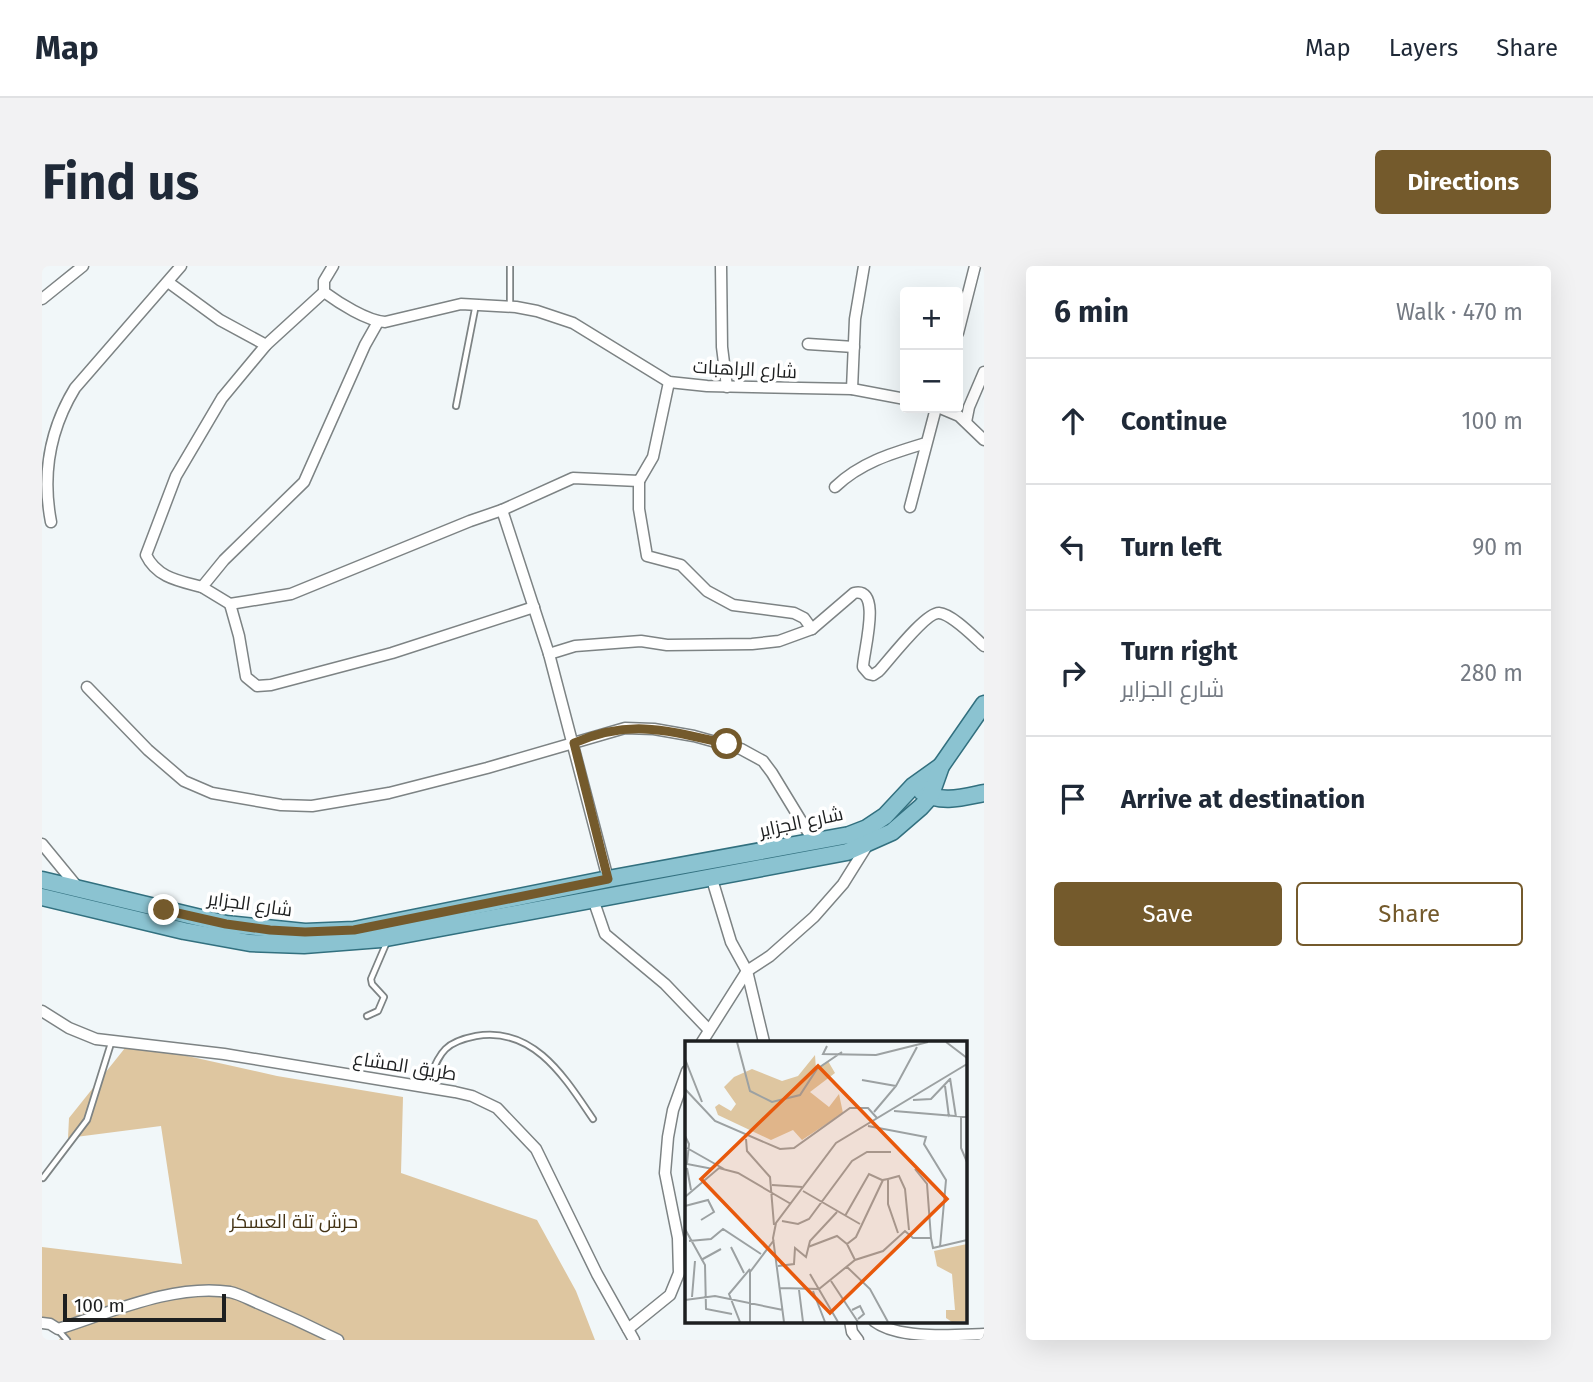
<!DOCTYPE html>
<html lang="en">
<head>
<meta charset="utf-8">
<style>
  :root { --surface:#fff; --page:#f2f2f3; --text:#1f2937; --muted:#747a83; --line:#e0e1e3; --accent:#745a2c }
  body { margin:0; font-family:"Fira Sans",Cairo,sans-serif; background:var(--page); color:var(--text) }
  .controls { position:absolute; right:21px; top:21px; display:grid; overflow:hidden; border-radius:7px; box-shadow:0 7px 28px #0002 }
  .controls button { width:63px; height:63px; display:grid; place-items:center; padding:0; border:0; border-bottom:2px solid var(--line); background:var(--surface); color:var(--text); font:35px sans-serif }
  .scale { position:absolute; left:21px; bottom:18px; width:163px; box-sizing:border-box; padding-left:7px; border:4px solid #1d1f20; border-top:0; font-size:19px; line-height:24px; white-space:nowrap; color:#1d1f20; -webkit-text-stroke:5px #fff; paint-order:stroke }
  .stop { position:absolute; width:21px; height:21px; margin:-16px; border:5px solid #745a2c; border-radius:50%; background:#fff }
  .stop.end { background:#745a2c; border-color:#fff; box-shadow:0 2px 7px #0008 }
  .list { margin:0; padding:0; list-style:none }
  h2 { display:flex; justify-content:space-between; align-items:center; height:91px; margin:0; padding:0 28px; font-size:30px }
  h2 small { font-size:23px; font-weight:400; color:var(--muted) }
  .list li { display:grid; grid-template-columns:46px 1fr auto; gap:21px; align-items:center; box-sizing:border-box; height:126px; padding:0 28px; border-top:2px solid var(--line) }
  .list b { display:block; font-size:26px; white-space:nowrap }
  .list p { margin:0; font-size:23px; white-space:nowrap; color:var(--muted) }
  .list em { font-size:23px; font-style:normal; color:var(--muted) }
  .actions { display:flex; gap:14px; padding:21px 28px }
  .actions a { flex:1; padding:16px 0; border:2px solid var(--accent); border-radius:7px; text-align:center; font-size:24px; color:var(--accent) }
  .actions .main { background:var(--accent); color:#fff }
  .icon { flex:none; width:38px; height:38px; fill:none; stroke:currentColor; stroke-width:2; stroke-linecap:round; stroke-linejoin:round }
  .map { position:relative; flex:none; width:942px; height:1074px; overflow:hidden; border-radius:7px }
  header { display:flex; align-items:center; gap:42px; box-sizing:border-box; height:98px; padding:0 35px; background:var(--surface); border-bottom:2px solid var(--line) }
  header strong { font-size:33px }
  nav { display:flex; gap:38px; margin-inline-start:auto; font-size:24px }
  .intro { display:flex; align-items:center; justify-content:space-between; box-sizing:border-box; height:168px; padding:0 42px }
  h1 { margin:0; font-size:49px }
  .button { padding:18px 32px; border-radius:7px; background:var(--accent); color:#fff; font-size:24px; font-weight:700 }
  main { display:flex; gap:42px; padding:0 42px }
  aside { flex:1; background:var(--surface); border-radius:7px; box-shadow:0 7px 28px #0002 }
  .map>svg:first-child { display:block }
</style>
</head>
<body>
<header>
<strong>Map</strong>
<nav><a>Map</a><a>Layers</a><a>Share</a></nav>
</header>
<div class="intro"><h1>Find us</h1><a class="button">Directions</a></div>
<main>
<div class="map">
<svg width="942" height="1074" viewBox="0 0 942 1074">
  <rect width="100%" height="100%" fill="#f1f7f9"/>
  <!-- green -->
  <path fill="#dec6a0" d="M87 777 235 810 361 831 359 907 495 954 534 1025 553 1074H17L20 1069 0 1056V981L140 998 119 860 26 872 27 852Z"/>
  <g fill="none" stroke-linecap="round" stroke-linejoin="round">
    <!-- service casing -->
    <g stroke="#7d8384" stroke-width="8">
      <g id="service">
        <path d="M468 39V0"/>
        <path d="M414 140 434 38"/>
        <path d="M325 750 336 745 342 731 330 718 329 713 344 678"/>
        <path d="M384 820C398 789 398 777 434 770 492 760 523 812 551 853"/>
        <path d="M1 912 45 854 70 774"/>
        <path d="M16 1064 25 1074"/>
      </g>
    </g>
    <!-- minor casing -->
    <g stroke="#7d8384" stroke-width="13">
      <g id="minor">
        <path d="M291 0 282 15V26C297 37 325 55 343 56L419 38 474 41 495 45 531 57 627 116 665 120 810 123 863 133"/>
        <path d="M679 0 680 81 685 121"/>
        <path d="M126 16 178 54 224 79"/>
        <path d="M0 33 41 0"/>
        <path d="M336 56 323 79 262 216 182 294 160 321 188 338 249 328 428 255 460 244 531 212 597 215 611 191 627 116"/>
        <path d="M916 67 933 0"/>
        <path d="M766 78 812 81"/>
        <path d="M810 123 813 53 822 0"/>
        <path d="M898 142 917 150 942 174"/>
        <path d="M924 156 927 141 942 106"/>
        <path d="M597 215V243L605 290 639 299 665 325 691 339 752 347 762 352 770 363"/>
        <path d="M793 221C819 196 851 187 884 177"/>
        <path d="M868 241 894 142"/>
        <path d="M460 244 507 388 566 613"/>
        <path d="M9 256C0 209 8 163 33 122L139 0"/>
        <path d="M160 321C138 315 115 312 104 289L134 210 180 132 224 79 282 26"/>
        <path d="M188 338 197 370 204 411 215 420 229 419 350 387 492 341"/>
        <path d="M507 388 533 380 599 375 625 379 710 378 737 375 770 363 812 327C841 320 821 387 821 401L827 408 831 409 837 405C847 394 884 346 897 347 910 348 932 371 942 380"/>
        <path d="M45 421 106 484 142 515 170 527 239 539 270 540 347 527 445 502 583 462 612 463 652 470 699 483 721 495 730 507 772 576"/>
        <path d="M0 578 37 623"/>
        <path d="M669 610 689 676 705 705 722 776"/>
        <path d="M551 633 563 668 623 718 667 764"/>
        <path d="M0 745 27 762 54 773 182 788 413 826 430 830 455 842 494 883 555 1008 592 1074"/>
        <path d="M660 776 705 705 728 690 772 651 801 618 826 578"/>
        <path d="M808 1055 810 1066 816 1074"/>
        <path d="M832 1055C857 1074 911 1069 942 1068"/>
        <path d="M0 1057 8 1058 16 1063C67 1047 133 1017 188 1026 198 1028 208 1034 218 1038 244 1049 270 1061 296 1074"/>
        <path d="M586 1063 628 1029 637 1007 636 972 623 907 626 871 631 844 645 805"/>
      </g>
    </g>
    <!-- primary casing -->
    <g stroke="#32707f" stroke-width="19">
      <g id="primary">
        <path d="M880 526C899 538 922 531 942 527"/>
        <path d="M0 614 184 658 263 666 312 664 566 613 807 569 825 562 843 550 871 520 899 500"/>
        <path d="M0 631 142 665 208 677 262 679 339 673 805 586 850 566 879 541 888 531 899 500 942 438"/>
      </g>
    </g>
    <!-- service -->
    <use href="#service" stroke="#fff" stroke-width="4.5"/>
    <!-- minor -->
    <use href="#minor" stroke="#fff" stroke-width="10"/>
    <!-- primary -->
    <use href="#primary" stroke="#8bc3d1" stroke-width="16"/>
  </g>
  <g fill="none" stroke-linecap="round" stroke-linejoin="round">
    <!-- route -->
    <path stroke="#745a2c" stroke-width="9" d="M122 644 184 658 228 664 263 666 312 664 566 613 532 477C589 452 628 465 685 478"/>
  </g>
  <g text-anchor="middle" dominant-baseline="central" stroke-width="7" stroke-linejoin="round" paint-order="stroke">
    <!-- street labels -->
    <g font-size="19" fill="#1d1f20" stroke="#fff">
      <text transform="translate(703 103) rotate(3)">شارع الراهبات</text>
      <text transform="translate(759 556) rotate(-12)">شارع الجزاير</text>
      <text transform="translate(208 638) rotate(8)">شارع الجزاير</text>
      <text transform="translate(363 800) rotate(9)">طريق المشاع</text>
    </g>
    <!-- park labels -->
    <g font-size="19" fill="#443315" stroke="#fff">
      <text x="252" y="955">حرش تلة العسكر</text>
    </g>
  </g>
  <!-- overview -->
  <g transform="translate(643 775)">
    <rect width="282" height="282" fill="#f1f7f9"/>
    <path d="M130 14 131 28 143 20 150 32 125 51 144 66 154 53 158 72 117 99 108 89 86 99 33 74 30 66 34 63 46 70 51 63 39 46 49 36 67 28 97 40 113 35ZM282 203V280L267 281 261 277V269H270L267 233 252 225 249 210Z" fill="#dec6a0"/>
    <path fill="none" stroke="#9ca1a2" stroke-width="2" d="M52 1 65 50 87 61 115 54 132 28 157 11M261 1 282 17M142 5 138 13 191 14 243 1M0 18 17 61M265 37 271 76M177 39 211 45M260 45 264 76M0 48 30 80 95 108 109 107 165 67H183L192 77M228 59 246 58 265 38M209 70 282 76M189 71 211 45 232 6M276 76V107L282 121M183 85 241 96 239 103 261 139 255 206M0 95 4 103 2 123 28 128M61 98 62 110 85 136 89 184M2 107 39 128M2 127 6 149M230 128 242 143 246 197M203 138 214 135 220 148 224 189M87 144 117 146M118 150 175 183M0 156 34 127 53 132 106 163M0 165 23 159 29 171 16 179M160 175 184 133 197 139M97 180 113 183 124 178 167 120 182 111H206M0 188 20 224 21 268 47 273M4 200 26 198 38 188 76 213M46 206 59 232M123 206 152 195 162 203M16 219 36 208M170 219 162 203 171 196 198 139 203 138V163L213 192M93 225 109 223 110 207 121 216 125 200 152 171M162 226 185 248 203 281M125 233 153 281M146 240 173 281M95 247 134 248 170 219 198 210 220 190 228 197H246L248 207 282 199M114 249 118 281M128 250 140 281M7 256 10 220M0 259 30 255 98 269M167 269 175 265 179 273 173 278M55 281 44 253 65 228M65 281V231L89 199M99 281 88 197 91 182 151 102 282 23"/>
    <path fill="#e8590c" fill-opacity="0.15" stroke="#e8590c" stroke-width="3.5" d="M133 25 262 158 145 272 16 138Z"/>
    <rect width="282" height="282" fill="none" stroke="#1d1f20" stroke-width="3.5"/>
  </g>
</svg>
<div class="controls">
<button>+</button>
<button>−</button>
</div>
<div class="scale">100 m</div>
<div class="stop" style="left:685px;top:478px"></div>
<div class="stop end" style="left:122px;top:644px"></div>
</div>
<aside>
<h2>6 min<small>Walk · 470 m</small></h2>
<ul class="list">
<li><svg class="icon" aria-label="ahead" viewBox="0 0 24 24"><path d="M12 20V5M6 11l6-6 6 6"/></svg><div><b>Continue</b></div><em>100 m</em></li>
<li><svg class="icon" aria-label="left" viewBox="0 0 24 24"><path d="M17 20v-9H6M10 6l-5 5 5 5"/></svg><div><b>Turn left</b></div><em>90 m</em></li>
<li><svg class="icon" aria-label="right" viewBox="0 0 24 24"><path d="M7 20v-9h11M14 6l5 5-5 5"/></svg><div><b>Turn right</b><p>شارع الجزاير</p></div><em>280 m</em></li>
<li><svg class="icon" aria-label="arrive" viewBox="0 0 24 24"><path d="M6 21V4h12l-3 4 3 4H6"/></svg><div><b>Arrive at destination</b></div></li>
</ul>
<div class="actions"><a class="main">Save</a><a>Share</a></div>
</aside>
</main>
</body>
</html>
